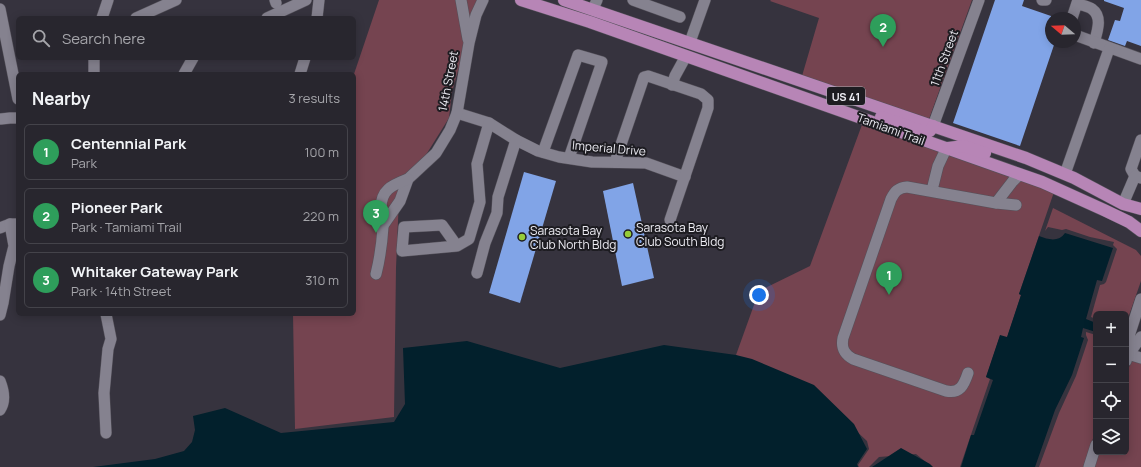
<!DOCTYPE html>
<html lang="en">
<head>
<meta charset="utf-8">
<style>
  :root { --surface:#28262e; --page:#302e36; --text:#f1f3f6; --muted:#a5a5aa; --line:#44434a; --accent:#8abfa5 }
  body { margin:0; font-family:Manrope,sans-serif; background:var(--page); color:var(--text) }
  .controls { position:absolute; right:12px; bottom:12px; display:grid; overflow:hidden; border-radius:6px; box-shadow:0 2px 10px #0003 }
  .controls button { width:36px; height:36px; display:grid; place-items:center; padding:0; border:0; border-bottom:1px solid var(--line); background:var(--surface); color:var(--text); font:20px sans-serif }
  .compass { position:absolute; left:1045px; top:12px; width:36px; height:36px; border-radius:50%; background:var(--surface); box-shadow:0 2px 10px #0003; rotate:289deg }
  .you { position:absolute; left:759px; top:295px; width:14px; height:14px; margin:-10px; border:3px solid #fff; border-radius:50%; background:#1a73e8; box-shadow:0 0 0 6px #1a73e833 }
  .badge { display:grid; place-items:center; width:26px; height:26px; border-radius:50%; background:var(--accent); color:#fff; font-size:13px; font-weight:700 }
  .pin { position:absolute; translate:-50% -33px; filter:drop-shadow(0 1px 2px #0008) }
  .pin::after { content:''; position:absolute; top:21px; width:14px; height:12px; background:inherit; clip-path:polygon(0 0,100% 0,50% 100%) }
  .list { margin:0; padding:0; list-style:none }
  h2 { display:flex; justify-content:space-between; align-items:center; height:52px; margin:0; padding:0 16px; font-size:17px }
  h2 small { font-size:13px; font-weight:400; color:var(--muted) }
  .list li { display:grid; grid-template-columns:26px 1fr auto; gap:12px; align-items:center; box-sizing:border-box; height:56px; margin:0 8px 8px; padding:0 8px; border:1px solid var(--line); border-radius:6px }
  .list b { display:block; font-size:15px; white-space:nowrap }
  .list p { margin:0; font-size:13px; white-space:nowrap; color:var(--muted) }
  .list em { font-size:13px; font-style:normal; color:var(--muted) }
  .icon { flex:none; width:22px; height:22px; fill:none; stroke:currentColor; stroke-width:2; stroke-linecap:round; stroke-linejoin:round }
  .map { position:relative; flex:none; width:1141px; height:467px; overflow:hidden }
  .search { position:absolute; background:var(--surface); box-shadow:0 2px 10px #0003; left:16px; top:16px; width:340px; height:44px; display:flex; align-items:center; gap:10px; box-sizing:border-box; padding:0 14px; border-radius:6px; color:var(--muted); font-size:15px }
  .panel { position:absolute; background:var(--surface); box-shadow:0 2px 10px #0003; left:16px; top:72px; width:340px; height:244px; border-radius:6px }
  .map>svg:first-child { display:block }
</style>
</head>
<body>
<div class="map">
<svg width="1141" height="467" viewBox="0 0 1141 467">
  <rect width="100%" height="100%" fill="#36333e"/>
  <!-- green -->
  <g fill="#754450">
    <path d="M379 0H478L452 92 449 118 399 198 396 268 394 417 295 429 293 314H354V74Z"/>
    <path d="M771 0H972L929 119 802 76 819 18 770 1Z"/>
    <path d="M863 122 1054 192 1019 294 1021 295 1007 338 1000 336 986 377 990 379 960 467H932L916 454 879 457 869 467H859L858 465 869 449 867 441 852 427 736 355 759 291 810 266Z"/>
    <path d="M1053 208 1136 250 1141 256V281L1126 324V314H1096V319L1091 317 1100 285 1104 284 1106 282 1117 249 1113 245 1114 242 1090 237 1066 229 1062 230 1048 227 1045 231Z"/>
    <path d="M1086 332 1096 335V430L1083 467H1039L1059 413 1076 376 1088 340 1086 335Z"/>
    <path d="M1132 360 1141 363V467H1094L1099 452H1126V374Z"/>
  </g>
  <!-- water -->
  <g fill="#02202c">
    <path d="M1065 233 1113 248 1102 281 1097 280 1086 319 1096 323V332L1083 328 1081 337 1084 338 1072 375 1055 410 1035 467H961L971 435H974L993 380 986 377 1000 335 1007 337 1021 295 1019 294 1039 236C1049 240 1059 242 1065 233Z"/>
    <path d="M467 341 560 368 664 345 736 355 752 359 814 385 854 424 867 449 857 464 858 467H93L155 459 184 451 192 442 195 430 193 416 225 408 281 433 394 422 405 404 403 348Z"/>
    <path d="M901 448 930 464 933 467H872Z"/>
  </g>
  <!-- building -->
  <g fill="#81a4e7">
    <path d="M995 0H1024L1022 6 1051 16V42H1055L1020 146 953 123Z"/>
    <path d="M1104 0H1141V46L1127 41 1125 46 1108 40 1115 20 1120 21 1124 8 1104 1Z"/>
    <path d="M524 172 556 181 520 303 489 293Z"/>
    <path d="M633 183 654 278 622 286 603 191Z"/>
  </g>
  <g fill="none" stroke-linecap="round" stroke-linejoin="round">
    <!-- minor casing -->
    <g stroke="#54515a" stroke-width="12">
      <g id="minor">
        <path d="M275 0 276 3"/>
        <path d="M461 0 468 39"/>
        <path d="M633 0 680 17"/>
        <path d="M1042 0H1046"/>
        <path d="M1077 4C1081 5 1088 6 1092 9 1103 17 1097 32 1094 43"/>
        <path d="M0 9 18 99"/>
        <path d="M593 9 597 0"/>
        <path d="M102 18 108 0"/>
        <path d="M136 18 176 0"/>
        <path d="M267 18 306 0"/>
        <path d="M317 18 319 0"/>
        <path d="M1072 18 1078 0"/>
        <path d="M1075 35 1141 59"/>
        <path d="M690 42 705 0"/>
        <path d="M94 58V74"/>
        <path d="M184 74 193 58"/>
        <path d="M300 74 305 58"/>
        <path d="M672 85 675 76 686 56"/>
        <path d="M457 113 489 123 516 140 538 151 559 157 592 162 646 163 685 177"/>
        <path d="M1 119 10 118H18"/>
        <path d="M933 126 979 0"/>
        <path d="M543 152 578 55 602 62 569 158"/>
        <path d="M615 162 644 77 648 76 701 94 708 100V108L670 220"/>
        <path d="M1065 174 1109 49"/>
        <path d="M1135 176 1131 169 1141 140"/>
        <path d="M932 190 938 166 946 149"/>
        <path d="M996 203 1013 181 1020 174"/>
        <path d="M1123 204 1135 176 1141 178"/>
        <path d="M384 224 400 201 408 179 436 153 450 130 457 113 469 43 476 15 483 0"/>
        <path d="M0 228 10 224H18"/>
        <path d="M457 246 442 225 404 227 402 251 457 246 469 239 480 202 477 164 489 123"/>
        <path d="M477 273 485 243 497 213 498 197 516 140"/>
        <path d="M376 274C380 258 382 243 383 227 384 221 381 215 381 208 381 189 393 185 408 179"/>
        <path d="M106 314 111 339 108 349 104 393 106 433"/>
        <path d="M0 315 3 303 9 266 14 246 10 224"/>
        <path d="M1128 354 1141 358"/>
        <path d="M1129 354 1141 337"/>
        <path d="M1126 361 1128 354 1130 333 1141 299"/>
        <path d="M968 373C964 385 960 394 946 391L853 359C844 354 841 348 843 338L891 199C895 191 898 188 907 187L996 203 1016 205"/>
        <path d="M0 381C4 391 6 401 0 410"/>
        <path d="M1089 467 1096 445"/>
      </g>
    </g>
    <!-- major casing -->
    <g stroke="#54515a" stroke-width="13">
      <g id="major">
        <path d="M521 0 590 22 1042 182 1104 210 1129 222 1141 231"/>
        <path d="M564 0 1026 158 1074 178 1123 204 1141 209"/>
        <path d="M881 117 925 132 930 131 933 126"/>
        <path d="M948 148 964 146 985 153"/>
      </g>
    </g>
    <!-- minor -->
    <use href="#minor" stroke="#85828f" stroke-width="11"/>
    <!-- major -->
    <use href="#major" stroke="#b785b6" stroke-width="12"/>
  </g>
  <!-- markers -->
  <g fill="#96cc39" stroke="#1d1c21" stroke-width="1.5">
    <circle cx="628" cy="234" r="4"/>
    <circle cx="522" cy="237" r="4"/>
  </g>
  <g text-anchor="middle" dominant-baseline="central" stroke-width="4" stroke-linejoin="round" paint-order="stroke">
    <!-- shield labels -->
    <rect fill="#1d1c21" stroke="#aeadb3" stroke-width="1" x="827" y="87" width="38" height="18" rx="3"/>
    <g font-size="11" font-weight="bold" fill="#ecebf2">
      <text x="846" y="96">US 41</text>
    </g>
    <!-- street labels -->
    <g font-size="12" fill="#ecebf2" stroke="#1d1c21">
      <text transform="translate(944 58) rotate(-70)">11th Street</text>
      <text transform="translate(448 81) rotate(-79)">14th Street</text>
      <text transform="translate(891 129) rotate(20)">Tamiami Trail</text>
      <text transform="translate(609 148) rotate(5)">Imperial Drive</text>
    </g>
    <!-- poi labels -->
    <g font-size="12" fill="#ecebf2" stroke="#1d1c21" text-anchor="start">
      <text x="636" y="227">Sarasota Bay<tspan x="636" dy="14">Club South Bldg</tspan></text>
      <text x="530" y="230">Sarasota Bay<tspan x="530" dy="14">Club North Bldg</tspan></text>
    </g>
  </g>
</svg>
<div class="controls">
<button>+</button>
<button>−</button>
<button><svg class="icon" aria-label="locate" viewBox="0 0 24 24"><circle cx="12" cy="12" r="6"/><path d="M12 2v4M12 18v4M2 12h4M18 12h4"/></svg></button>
<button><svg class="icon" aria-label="layers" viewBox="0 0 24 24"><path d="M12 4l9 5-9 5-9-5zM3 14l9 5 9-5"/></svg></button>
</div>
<svg class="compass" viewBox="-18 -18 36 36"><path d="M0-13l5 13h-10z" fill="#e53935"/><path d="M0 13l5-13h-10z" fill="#a5a5aa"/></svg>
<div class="you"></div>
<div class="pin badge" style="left:889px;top:295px;background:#2e9e5b">1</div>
<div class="pin badge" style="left:883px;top:47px;background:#2e9e5b">2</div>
<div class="pin badge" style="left:376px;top:233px;background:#2e9e5b">3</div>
<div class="search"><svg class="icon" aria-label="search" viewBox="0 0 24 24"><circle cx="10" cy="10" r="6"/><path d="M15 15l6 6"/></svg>Search here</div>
<section class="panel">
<h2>Nearby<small>3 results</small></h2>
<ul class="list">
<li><span class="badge" style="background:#2e9e5b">1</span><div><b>Centennial Park</b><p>Park</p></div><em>100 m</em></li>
<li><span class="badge" style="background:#2e9e5b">2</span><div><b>Pioneer Park</b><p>Park · Tamiami Trail</p></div><em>220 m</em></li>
<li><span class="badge" style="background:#2e9e5b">3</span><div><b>Whitaker Gateway Park</b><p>Park · 14th Street</p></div><em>310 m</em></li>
</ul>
</section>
</div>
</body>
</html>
